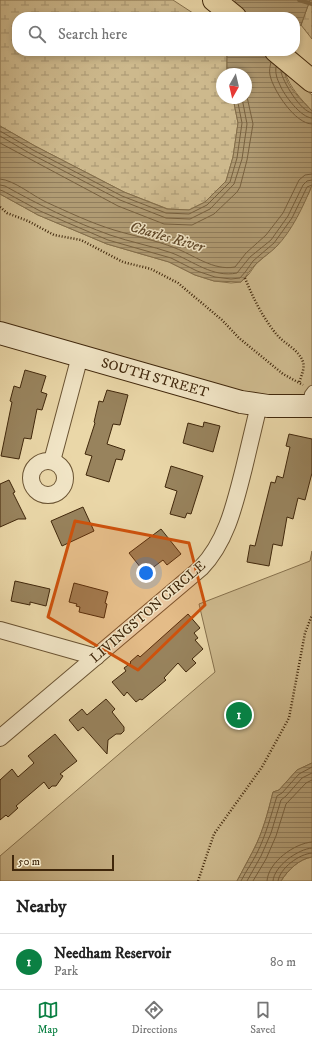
<!DOCTYPE html>
<html lang="en">
<head>
<meta charset="utf-8">
<style>
  :root { --surface:#fff; --page:#f6f6f6; --text:#222; --muted:#767676; --line:#e0e0e0; --accent:#0b8043 }
  body { margin:0; font-family:"IM FELL DW Pica",serif; background:var(--page); color:var(--text) }
  .compass { position:absolute; left:216px; top:68px; width:36px; height:36px; border-radius:50%; background:var(--surface); box-shadow:0 2px 6px #0003; rotate:188deg }
  .scale { position:absolute; left:12px; bottom:10px; width:102px; box-sizing:border-box; padding-left:4px; border:2px solid #40270b; border-top:0; font-size:11px; line-height:14px; white-space:nowrap; color:#40270b; -webkit-text-stroke:3px #f1e5c6; paint-order:stroke }
  .you { position:absolute; left:146px; top:573px; width:14px; height:14px; margin:-10px; border:3px solid #fff; border-radius:50%; background:#1a73e8; box-shadow:0 0 0 6px #1a73e833 }
  .badge { display:grid; place-items:center; width:26px; height:26px; border-radius:50%; background:var(--accent); color:#fff; font-size:13px; font-weight:700 }
  .pin { position:absolute; translate:-50% -50%; border:2px solid #fff; box-shadow:0 1px 4px #0006 }
  .list { margin:0; padding:0; list-style:none }
  h2 { display:flex; justify-content:space-between; align-items:center; height:52px; margin:0; padding:0 16px; font-size:17px }
  h2 small { font-size:13px; font-weight:400; color:var(--muted) }
  .list li { display:grid; grid-template-columns:26px 1fr auto; gap:12px; align-items:center; box-sizing:border-box; height:56px; padding:0 16px; border-top:1px solid var(--line) }
  .list b { display:block; font-size:15px; white-space:nowrap }
  .list p { margin:0; font-size:13px; white-space:nowrap; color:var(--muted) }
  .list em { font-size:13px; font-style:normal; color:var(--muted) }
  .icon { flex:none; width:22px; height:22px; fill:none; stroke:currentColor; stroke-width:2; stroke-linecap:round; stroke-linejoin:round }
  .map { position:relative; flex:none; width:312px; height:881px; overflow:hidden }
  .search { position:absolute; background:var(--surface); box-shadow:0 2px 6px #0003; left:12px; right:12px; top:12px; height:44px; display:flex; align-items:center; gap:10px; box-sizing:border-box; padding:0 14px; border-radius:16px; color:var(--muted); font-size:15px }
  .sheet { height:108px; background:var(--surface) }
  nav { display:flex; justify-content:space-around; align-items:center; box-sizing:border-box; height:56px; border-top:1px solid var(--line); background:var(--surface); font-size:11px; color:var(--muted) }
  nav a { display:grid; justify-items:center; gap:2px }
  nav .on { color:var(--accent) }
  .map>svg:first-child { display:block }
</style>
</head>
<body>
<div class="map">
<svg width="312" height="881" viewBox="0 0 312 881">
  <defs>
    <pattern id="wetland-marsh" width="20" height="14" patternUnits="userSpaceOnUse"><rect width="20" height="14" fill="#cdb98d"/><path d="M1 5h8M5 5V1M11 12h8M15 12V8" fill="none" stroke="#a89671"/></pattern>
    <pattern id="water-rules" width="6" height="5" patternUnits="userSpaceOnUse"><rect width="6" height="5" fill="#b09b73"/><path d="M0 2.5h6" fill="none" stroke="#917e5d"/></pattern>
  </defs>
  <rect width="100%" height="100%" fill="#ead7a8"/>
  <filter id="stains"><feTurbulence type="fractalNoise" baseFrequency=".005" numOctaves="4"/><feColorMatrix values="0 0 0 0 .2 0 0 0 0 .09 0 0 0 0 .02 0 0 0 .5 -.17"/></filter>
  <radialGradient id="worn" r=".72"><stop offset=".6" stop-color="#630" stop-opacity="0"/><stop offset="1" stop-color="#630" stop-opacity=".3"/></radialGradient>
  <!-- wetland -->
  <g fill="url(#wetland-marsh)" stroke="#86704c">
    <path d="M0 0H173L199 17H17V51H227V74H222V98H233L238 123 233 157 226 181 205 202 189 210 168 209 124 192 35 146 0 126Z"/>
    <path d="M310 0H312V39L301 25Z"/>
  </g>
  <!-- park -->
  <g fill="#cdb98d" stroke="#86704c">
    <path d="M285 72 312 95V111C301 99 290 88 285 72Z"/>
    <path d="M312 185V398L272 396 237 391 0 323V194L38 215 107 244 169 262 195 275 214 281 231 283 241 282 249 274 256 264 277 246 309 193Z"/>
    <path d="M312 551V763L297 770 279 790 273 792C268 812 263 832 253 851 248 861 242 871 237 881H0V856L215 672 199 604 310 561Z"/>
    <path d="M312 857V881H281C288 870 299 859 312 857Z"/>
  </g>
  <!-- water -->
  <g fill="url(#water-rules)" stroke="#836d49">
    <path d="M235 0H310L301 25 295 28V17H234Z"/>
    <path d="M227 51H287C287 58 284 66 285 73 287 88 302 100 312 111V185C304 205 292 231 276 247 270 253 263 257 257 263 251 268 247 276 241 282L214 281 195 275 169 262 107 244 38 215 0 194V126L35 146 124 192 167 209 189 210 205 202 226 181 233 157 238 123 233 98H246V74H227Z"/>
    <path d="M312 763V857C299 859 288 870 281 881H237C242 871 248 861 253 851 263 832 268 812 273 792L279 790 297 770Z"/>
  </g>
  <g fill="none" stroke-linecap="round" stroke-linejoin="round">
    <!-- shore -->
    <g stroke="#78613f" stroke-width="1">
      <path d="M271 62C270 66 269 71 270 75 273 90 295 124 312 124"/>
      <path d="M276 67C275 73 277 79 280 85 284 95 301 118 312 118"/>
      <path d="M281 71C282 81 301 112 312 113"/>
      <path d="M0 131 33 150 122 196 166 213 189 214 207 205 230 182 237 158 242 123 237 98"/>
      <path d="M0 136 31 154 120 200 166 218 190 219 210 209 234 184 242 159 247 124 242 98"/>
      <path d="M0 143 118 206 164 224 192 225 214 214 237 192 240 187 247 160 253 124 246 92"/>
      <path d="M0 179C14 180 33 196 46 202 68 212 91 223 114 230 134 236 155 240 175 248 194 255 213 271 235 267L246 253 266 235 283 213 299 180 305 175 312 174"/>
      <path d="M0 185 5 186C39 205 74 222 110 235 130 242 152 246 172 253 193 261 213 278 237 273L250 257 271 240 288 216 303 185 307 181 312 180"/>
      <path d="M0 190 3 191 40 211 108 240 171 258 197 271 215 277 231 279 240 278 246 271 253 261 274 243 292 218 307 187 312 185"/>
      <path d="M241 881C246 871 252 863 257 853 266 835 271 815 277 796L282 793 299 774 312 767"/>
      <path d="M247 881 261 856 271 833 281 800 286 796 302 778 312 773"/>
      <path d="M253 881 266 859 276 836 286 804 306 783 312 780"/>
      <path d="M267 881C268 862 295 843 312 842"/>
      <path d="M273 881C274 866 298 849 312 848"/>
      <path d="M278 881C280 868 299 854 312 853"/>
    </g>
    <!-- stream -->
    <path stroke="#836d49" stroke-width="4" d="M299 0 312 4"/>
  </g>
  <!-- building -->
  <g fill="#98835d" stroke="#40270b">
    <path d="M25 370 46 376 41 392 47 394 42 410 37 409 31 439 24 438 19 459 1 456 12 402 10 401 14 386 20 388Z"/>
    <path d="M107 390 128 395 120 425 113 424 107 444 125 450 122 460 116 459 109 482 86 475 92 456 85 454 95 423 94 422 99 401 103 402Z"/>
    <path d="M204 422 220 426 213 452 183 443 188 423 203 427Z"/>
    <path d="M289 434 312 439V473L305 500 298 498 293 519 287 517 282 546 273 544 269 566 247 562 250 545 255 546 271 482 275 483 277 476 283 478 290 447 286 446Z"/>
    <path d="M171 466 203 476 191 514 187 513 185 518 170 514 177 491 165 487Z"/>
    <path d="M9 480 15 492 13 493 26 519H18L0 527V484Z"/>
    <path d="M83 507 94 531 62 546 51 521Z"/>
    <path d="M161 529 181 554 167 565 163 560 151 569 147 563 141 568 129 553Z"/>
    <path d="M15 581 50 589 46 606 30 602V605L11 601Z"/>
    <path d="M74 583 108 592 105 603 107 604 104 618 79 612 80 607 76 606 77 604 69 602Z"/>
    <path d="M188 614 200 628 194 633 198 638 195 640 203 649 192 659 196 663 186 672 178 663 164 678 166 680 142 700 140 699 136 702 127 692 124 696 112 682 126 671 124 668 131 663 130 662 138 655 140 657Z"/>
    <path d="M106 699 115 709 112 712 124 727V731L121 734H116L108 740 107 754 83 727 78 731 69 720 82 709 87 715Z"/>
    <path d="M55 734 77 761 60 774 63 776 56 786H52L49 789 44 782 16 806 18 808 8 817 6 815 0 820V780L12 769 18 777 34 763 28 756Z"/>
  </g>
  <g fill="none" stroke-linecap="round" stroke-linejoin="round">
    <!-- lane casing -->
    <g stroke="#6a5332" stroke-width="10">
      <path id="lane" d="M306 406 309 394 312 390"/>
    </g>
    <!-- street casing -->
    <g stroke="#6a5332" stroke-width="18">
      <g id="street">
        <circle cx="48" cy="478" r="17"/>
        <path d="M52 461 80 356"/>
        <path d="M0 630 96 657"/>
        <path d="M0 738 201 568C227 541 235 503 244 468 249 447 254 426 259 405"/>
      </g>
    </g>
    <!-- secondary casing -->
    <g stroke="#40270b" stroke-width="24">
      <path id="secondary" d="M0 333 241 402 268 406H312"/>
    </g>
    <!-- primary casing -->
    <g stroke="#40270b" stroke-width="24">
      <g id="primary">
        <path d="M214 0 235 17"/>
        <path d="M276 51 312 81"/>
      </g>
    </g>
    <!-- path -->
    <g stroke="#40270b" stroke-width="2.5" stroke-dasharray="1 2" stroke-linecap="butt">
      <path d="M0 207 7 213 28 221 54 235 81 240 123 262 151 269 178 283 222 320 239 338 283 374 303 385"/>
      <path d="M245 278C253 298 263 318 277 335 285 344 299 350 303 362 305 369 301 376 299 383"/>
      <path d="M198 881 214 834 262 767 289 718 305 633 312 615"/>
    </g>
    <!-- lane -->
    <use href="#lane" stroke="#f1e5c6" stroke-width="8"/>
    <!-- street -->
    <use href="#street" stroke="#f1e5c6" stroke-width="16"/>
    <!-- secondary -->
    <use href="#secondary" stroke="#f1e5c6" stroke-width="22"/>
    <!-- primary -->
    <use href="#primary" stroke="#ead7a8" stroke-width="22"/>
  </g>
  <!-- marked area -->
  <path fill="#cf520c" fill-opacity="0.2" stroke="#cf520c" stroke-width="3" stroke-linejoin="round" d="M75 521 189 543 205 605 138 670 48 617Z"/>
  <g text-anchor="middle" dominant-baseline="central" stroke-width="3" stroke-linejoin="round" paint-order="stroke">
    <!-- street labels -->
    <g font-size="14" fill="#40270b" stroke="#f1e5c6">
      <text transform="translate(155 378) rotate(16)">SOUTH STREET</text>
      <text transform="translate(148 612) rotate(-41)">LIVINGSTON CIRCLE</text>
    </g>
    <!-- water labels -->
    <g font-size="15" font-style="italic" fill="#624a2a" stroke="#f1e5c6">
      <text transform="translate(167 237) rotate(16)">Charles River</text>
    </g>
  </g>
  <rect width="100%" height="100%" filter="url(#stains)"/>
  <rect width="100%" height="100%" fill="url(#worn)"/>
</svg>
<svg class="compass" viewBox="-18 -18 36 36"><path d="M0-13l5 13h-10z" fill="#e53935"/><path d="M0 13l5-13h-10z" fill="#767676"/></svg>
<div class="scale">50 m</div>
<div class="you"></div>
<div class="pin badge" style="left:239px;top:715px">1</div>
<div class="search"><svg class="icon" aria-label="search" viewBox="0 0 24 24"><circle cx="10" cy="10" r="6"/><path d="M15 15l6 6"/></svg>Search here</div>
</div>
<section class="sheet">
<h2>Nearby<small></small></h2>
<ul class="list">
<li><span class="badge">1</span><div><b>Needham Reservoir</b><p>Park</p></div><em>80 m</em></li>
</ul>
</section>
<nav>
<a class="on"><svg class="icon" aria-label="map" viewBox="0 0 24 24"><path d="M3 6l6-2 6 2 6-2v14l-6 2-6-2-6 2zM9 4v14M15 6v14"/></svg>Map</a>
<a><svg class="icon" aria-label="directions" viewBox="0 0 24 24"><path d="M12 3l9 9-9 9-9-9zM9 14v-3h6M13 9l2 2-2 2"/></svg>Directions</a>
<a><svg class="icon" aria-label="saved" viewBox="0 0 24 24"><path d="M7 4h10v16l-5-4-5 4z"/></svg>Saved</a>
</nav>
</body>
</html>
